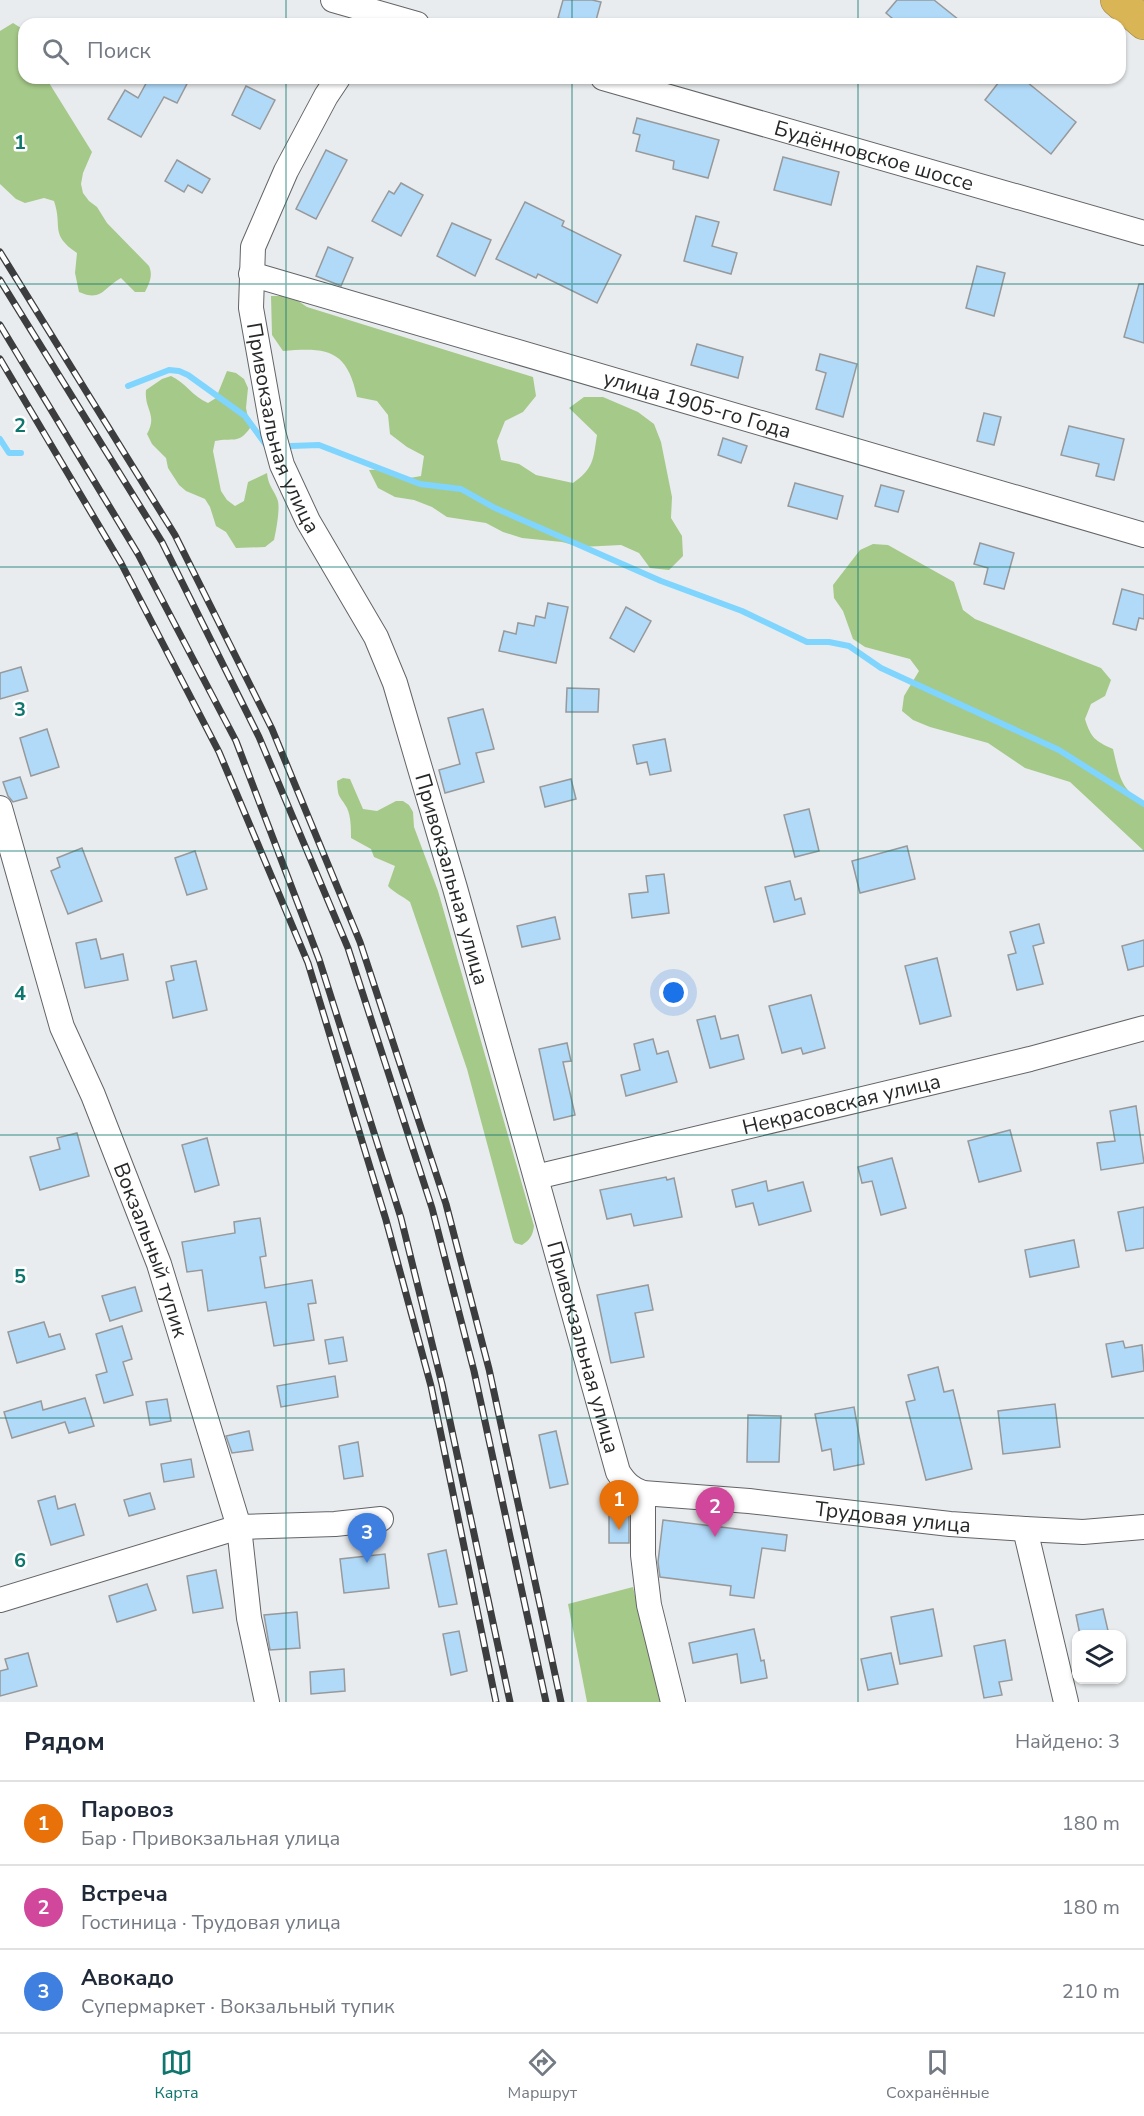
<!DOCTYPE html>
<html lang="ru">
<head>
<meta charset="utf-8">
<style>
  :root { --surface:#fff; --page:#f6f6f7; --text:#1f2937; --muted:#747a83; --line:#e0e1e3; --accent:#0f766e }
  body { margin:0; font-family:"Nunito Sans",sans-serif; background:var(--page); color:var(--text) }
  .controls { position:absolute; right:18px; bottom:18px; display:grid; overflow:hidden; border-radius:12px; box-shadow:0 2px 4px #0004 }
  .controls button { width:54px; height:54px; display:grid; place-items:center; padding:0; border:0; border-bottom:2px solid var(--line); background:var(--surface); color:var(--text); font:30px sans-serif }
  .you { position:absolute; left:674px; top:993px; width:21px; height:21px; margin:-15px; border:4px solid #fff; border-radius:50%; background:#1a73e8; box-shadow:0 0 0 9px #1a73e833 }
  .badge { display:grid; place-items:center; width:39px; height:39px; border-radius:50%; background:var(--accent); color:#fff; font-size:20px; font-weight:700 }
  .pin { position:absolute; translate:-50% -50px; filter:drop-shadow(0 2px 3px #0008) }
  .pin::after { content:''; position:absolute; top:32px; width:21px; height:18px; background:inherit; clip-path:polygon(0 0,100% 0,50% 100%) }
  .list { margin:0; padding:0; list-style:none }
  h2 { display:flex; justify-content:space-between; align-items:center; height:78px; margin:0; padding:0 24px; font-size:26px }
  h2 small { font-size:20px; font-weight:400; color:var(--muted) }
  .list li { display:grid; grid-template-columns:39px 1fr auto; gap:18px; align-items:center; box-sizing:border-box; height:84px; padding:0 24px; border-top:2px solid var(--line) }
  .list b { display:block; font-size:22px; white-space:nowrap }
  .list p { margin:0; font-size:20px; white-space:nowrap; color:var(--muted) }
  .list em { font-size:20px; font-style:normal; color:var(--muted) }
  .icon { flex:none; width:33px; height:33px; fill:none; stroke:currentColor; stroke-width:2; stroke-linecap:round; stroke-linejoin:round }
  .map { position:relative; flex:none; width:1144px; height:1702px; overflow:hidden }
  .search { position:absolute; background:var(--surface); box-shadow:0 2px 4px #0004; left:18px; right:18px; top:18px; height:66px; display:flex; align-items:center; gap:15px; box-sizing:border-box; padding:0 21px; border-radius:18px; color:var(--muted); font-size:22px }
  .sheet { height:330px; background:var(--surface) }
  nav { display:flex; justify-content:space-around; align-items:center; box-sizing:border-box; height:84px; border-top:2px solid var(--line); background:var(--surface); font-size:16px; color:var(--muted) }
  nav a { display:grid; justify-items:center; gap:3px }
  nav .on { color:var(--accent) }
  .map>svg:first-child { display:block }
</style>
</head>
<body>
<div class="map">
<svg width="1144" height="1702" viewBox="0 0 1144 1702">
  <rect width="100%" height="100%" fill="#e9ecee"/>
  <!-- green -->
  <g fill="#a5c989">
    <path d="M13 23 21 28 24 38V78H46L92 152 83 173 81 184 83 193 89 201 97 207 107 223 149 266C153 275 150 282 145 292H135L121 278C103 288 102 302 79 292L75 273 77 253C49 234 63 227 54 201L44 198 25 203 16 199 0 184V31Z"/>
    <path d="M271 296H291L307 307 533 377 536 396 523 412 505 421 497 441 501 460 519 464 536 475 573 483C594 468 593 460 597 435L569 408 584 397H603L638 412 654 424 661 442 672 497 671 518 682 536 683 556 669 570 650 568 639 553 621 545 581 547 562 542 522 538 503 532 486 523 447 517 432 507 414 500 395 497 378 488 369 470 388 469 404 479 421 476 424 456 407 447 390 434 388 415 377 401 357 397C347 350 328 347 283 351L272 335Z"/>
    <path d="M227 371 236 373 244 379 248 388 246 408 250 428C238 445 233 437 215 441L213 451 221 491 227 500 235 506 244 501 248 482 267 473C268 486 275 491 278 501 280 510 276 531 274 540L265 547 236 548 226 532 216 526 210 507 205 499 186 491 179 485 168 468 166 458 152 444 147 434C158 414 144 410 146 390L162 379 171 376C185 382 193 397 208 403L216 398Z"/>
    <path d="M873 544 888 545 954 582 963 610 975 619 1101 668 1111 680 1105 696 1091 704 1085 719C1091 738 1095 741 1113 749 1120 779 1120 786 1144 805V851L1070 782 1025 768 988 743 930 727 913 720 902 711 904 696 919 671 910 659 865 647 853 639 843 611 834 598 833 585 860 550Z"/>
    <path d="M343 778 350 779 363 809 377 811 396 801H403L409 805 413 812 414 827 438 891 534 1226C533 1235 530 1240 522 1245L515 1243 513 1240 467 1069 410 902C403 896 394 893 388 886L395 866 374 857 371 849 351 838C351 828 351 817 347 808 339 794 338 799 337 781Z"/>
    <path d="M633 1587 660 1702H587L568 1604Z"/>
  </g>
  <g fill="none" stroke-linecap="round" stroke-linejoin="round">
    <!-- stream -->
    <g stroke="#7fd5fe" stroke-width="6">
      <path d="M128 386 169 370 179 371 188 375 245 416 266 445"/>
      <path d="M0 439 9 453H21"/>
      <path d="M291 446 319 445 420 484 461 489 495 508 661 581 742 611 807 642H829L849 646 881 668 1059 750 1144 804"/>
    </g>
  </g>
  <!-- building -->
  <g fill="#b1daf9" stroke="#97999b" stroke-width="1.5">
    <path d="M563 0H592L601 2 595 24H581L558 18Z"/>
    <path d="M897 0H934L964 24H899L886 13Z"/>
    <path d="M149 78H190L177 103 164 97 141 137 108 119 125 90 138 98Z"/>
    <path d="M1002 78H1022L1076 122 1051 154 985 100Z"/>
    <path d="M246 86 275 100 260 129 232 115Z"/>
    <path d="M637 118 719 140 708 178 673 169 674 161 636 151 640 135 633 133Z"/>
    <path d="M326 150 347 160 316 219 296 209Z"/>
    <path d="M783 157 839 172 831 205 774 190Z"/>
    <path d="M177 160 210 179 202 193 188 185 184 192 165 181Z"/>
    <path d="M401 183 423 195 401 236 372 221 389 191 394 194Z"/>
    <path d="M525 202 564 221 562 226 621 255 597 303 538 274 536 278 496 259Z"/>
    <path d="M696 216 719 222 712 246 737 253 731 274 684 261Z"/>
    <path d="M452 223 491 240 475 276 437 256Z"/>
    <path d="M328 247 353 258 341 286 316 276Z"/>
    <path d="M977 266 1005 273 994 316 966 308Z"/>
    <path d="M1139 284H1144V343L1124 337Z"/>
    <path d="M697 344 743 357 738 378 691 365Z"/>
    <path d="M820 354 857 364 843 417 816 409 826 373 816 370Z"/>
    <path d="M984 413 1001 417 994 445 977 441Z"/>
    <path d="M1069 426 1124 439 1114 480 1096 476 1099 464 1061 455Z"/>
    <path d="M723 438 747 446 741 463 718 455Z"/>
    <path d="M795 483 843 496 837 519 788 506Z"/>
    <path d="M881 485 904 491 898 512 875 506Z"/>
    <path d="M980 543 1014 553 1004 589 984 584 988 568 974 564Z"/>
    <path d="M1122 589 1144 595V619L1139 618 1136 630 1113 624Z"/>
    <path d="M548 603 568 607 556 663 499 651 504 631 516 634 518 623 534 626 536 616 545 618Z"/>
    <path d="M626 607 651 621 634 652 610 638Z"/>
    <path d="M21 667 28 691 0 699V673Z"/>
    <path d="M567 688 599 689 598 712H566Z"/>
    <path d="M483 709 494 749 476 753 484 782 445 793 439 770 460 764 448 718Z"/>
    <path d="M47 729 59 767 31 776 20 738Z"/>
    <path d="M665 739 671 771 650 775 647 762 637 764 633 745Z"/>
    <path d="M20 777 27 798 13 802 8 796 3 782Z"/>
    <path d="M571 779 576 799 545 807 540 787Z"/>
    <path d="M809 809 819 851 795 857 784 815Z"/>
    <path d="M907 846 915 879 860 893 852 861Z"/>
    <path d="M82 848 102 901 68 914 51 871 60 867 57 858Z"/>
    <path d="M195 851 207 889 187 895 175 858Z"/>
    <path d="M664 874 669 913 632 918 629 894 648 892 646 876Z"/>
    <path d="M790 881 795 900 801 898 805 914 774 922 765 887Z"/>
    <path d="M555 917 560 939 522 947 517 926Z"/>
    <path d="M1039 924 1044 943 1033 946 1043 984 1017 990 1008 955 1016 953 1010 932Z"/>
    <path d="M96 939 101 959 123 954 128 980 85 988 76 943Z"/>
    <path d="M1144 940V966L1128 970 1122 946Z"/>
    <path d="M937 958 951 1016 920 1024 905 966Z"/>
    <path d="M196 961 207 1010 173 1018 166 982 174 980 171 966Z"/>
    <path d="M811 995 825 1048 803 1054 801 1048 782 1053 769 1006Z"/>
    <path d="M715 1016 721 1039 738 1035 744 1059 710 1068 697 1020Z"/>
    <path d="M653 1039 657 1054 668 1051 677 1082 626 1096 621 1075 640 1070 634 1044Z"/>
    <path d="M567 1043 571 1061 563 1062 575 1115 554 1120 539 1049Z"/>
    <path d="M1136 1106 1144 1163 1101 1170 1097 1143 1115 1141 1110 1111Z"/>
    <path d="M1010 1130 1021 1171 979 1182 968 1141Z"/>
    <path d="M77 1133 89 1176 40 1190 30 1157 60 1149 57 1138Z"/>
    <path d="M207 1138 219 1185 195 1192 182 1145Z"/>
    <path d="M892 1158 906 1208 881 1215 872 1181 862 1183 858 1167Z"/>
    <path d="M666 1177 667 1180 674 1178 682 1217 634 1226 631 1214 607 1219 600 1190Z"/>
    <path d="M766 1181 768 1191 803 1182 811 1211 759 1225 753 1203 736 1207 732 1190Z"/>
    <path d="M1144 1207V1248L1126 1251 1118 1212Z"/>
    <path d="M260 1218 266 1256 260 1257 265 1288 312 1280 316 1303 308 1304 314 1340 274 1346 266 1302 208 1311 202 1270 187 1272 182 1242 235 1233 234 1222Z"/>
    <path d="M1074 1240 1079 1267 1030 1277 1025 1250Z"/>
    <path d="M648 1285 653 1310 635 1313 644 1357 611 1363 597 1295Z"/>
    <path d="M135 1287 142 1311 110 1321 102 1296Z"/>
    <path d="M44 1322 49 1337 60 1334 65 1349 17 1363 8 1332Z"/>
    <path d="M122 1326 132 1359 123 1362 133 1395 104 1403 96 1375 107 1372 96 1334Z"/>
    <path d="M343 1337 347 1361 329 1364 325 1340Z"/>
    <path d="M1123 1341 1125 1348 1142 1345 1144 1371 1112 1377 1106 1344Z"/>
    <path d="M938 1367 944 1392 953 1390 972 1469 926 1480 906 1402 915 1400 908 1375Z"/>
    <path d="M335 1376 338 1397 281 1407 277 1386Z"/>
    <path d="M85 1398 94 1426 69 1433 65 1422 12 1438 4 1412 41 1401 43 1410Z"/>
    <path d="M167 1399 171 1421 150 1425 146 1402Z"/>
    <path d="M1055 1404 1060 1447 1003 1454 998 1411Z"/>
    <path d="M854 1407 864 1464 834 1470 831 1449 822 1451 815 1414Z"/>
    <path d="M748 1415 781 1416 779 1462H747Z"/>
    <path d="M249 1431 253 1450 232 1453 226 1436Z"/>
    <path d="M556 1431 568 1484 550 1488 539 1435Z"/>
    <path d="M358 1442 363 1476 344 1479 339 1446Z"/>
    <path d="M191 1459 194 1477 164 1482 161 1464Z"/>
    <path d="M150 1493 155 1509 129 1516 124 1500Z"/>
    <path d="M55 1496 58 1509 75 1504 84 1535 51 1545 38 1501Z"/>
    <rect x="609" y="1516" width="20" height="27"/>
    <path d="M663 1520 787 1535 785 1551 762 1548 754 1598 730 1595 731 1586 660 1577 658 1562Z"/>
    <path d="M446 1550 457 1604 439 1607 428 1554Z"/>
    <path d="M385 1554 389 1588 344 1593 340 1559Z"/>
    <path d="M216 1570 223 1608 193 1613 187 1576Z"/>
    <path d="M147 1584 156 1610 117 1622 109 1596Z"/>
    <path d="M933 1609 942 1656 900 1664 891 1617Z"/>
    <path d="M1103 1609 1109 1635H1080L1076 1615Z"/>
    <path d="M297 1612 300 1648 270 1650 264 1615Z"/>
    <path d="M754 1629 761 1661 764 1660 767 1678 741 1683 737 1654 693 1663 689 1643Z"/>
    <path d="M459 1631 467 1671 451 1675 443 1634Z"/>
    <path d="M1005 1640 1012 1680 999 1682 1002 1695 984 1698 974 1646Z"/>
    <path d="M28 1653 37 1686 0 1696V1671L8 1669 5 1659Z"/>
    <path d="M891 1653 898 1684 868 1690 861 1659Z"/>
    <path d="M344 1669 345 1691 311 1694 310 1672Z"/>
  </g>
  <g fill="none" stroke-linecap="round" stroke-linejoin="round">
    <!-- minor casing -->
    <g stroke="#626466" stroke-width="26">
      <g id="minor">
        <path d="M333 0 417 24"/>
        <path id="s1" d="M338 78 326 96 286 171 253 247 251 308 273 432 282 465 308 521 376 637 395 683 455 888 618 1472C625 1483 631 1489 643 1493L749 1501 950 1524 1025 1529 1083 1532 1144 1527"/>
        <path id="s2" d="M603 78 1144 233"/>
        <path id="s3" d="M251 274 1144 535"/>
        <path id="s4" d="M0 808 62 1027 93 1095 159 1264 239 1527 249 1618 267 1702"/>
        <path id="s5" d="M536 1177 1030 1059 1144 1028"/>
        <path d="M643 1493V1555L649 1605 673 1702"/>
        <path d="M1025 1529 1066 1702"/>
        <path d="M0 1600 239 1527 335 1524 381 1519"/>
      </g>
    </g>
    <!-- highway casing -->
    <g stroke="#9b8446" stroke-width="34">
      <path id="highway" d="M1117 0 1144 23"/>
    </g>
    <!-- minor -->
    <use href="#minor" stroke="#fff" stroke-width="24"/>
    <!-- highway -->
    <use href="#highway" stroke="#dab556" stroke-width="33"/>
    <!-- rail casing -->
    <g stroke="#3c3d3e" stroke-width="7">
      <g id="rail">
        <path d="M0 252 175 535 272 729 360 942 446 1204 489 1369 561 1702"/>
        <path d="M0 280 162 542 259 737 348 948 432 1208 474 1371 546 1702"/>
        <path d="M0 325 138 554 236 741 319 959 401 1218 442 1384 510 1702"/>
        <path d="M0 359 121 563 219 752 308 963 386 1220 431 1386 496 1702"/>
      </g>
    </g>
    <!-- rail -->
    <use href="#rail" stroke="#fff" stroke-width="4.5" stroke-dasharray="14" stroke-linecap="butt"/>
  </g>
  <!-- grid -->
  <path fill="none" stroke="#0f766e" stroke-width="1.5" stroke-opacity="0.55" d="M286 0V24M572 0V24M858 0V24M286 78V1702M572 78V1702M858 78V1702M0 284H1144M0 567H1144M0 851H1144M0 1135H1144M0 1418H1144"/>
  <g text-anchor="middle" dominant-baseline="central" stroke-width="5" stroke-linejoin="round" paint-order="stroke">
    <!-- street labels -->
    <g font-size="21" fill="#272828" stroke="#fff">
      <text stroke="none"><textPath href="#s2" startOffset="282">Будённовское шоссе</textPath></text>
      <text stroke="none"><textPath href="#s3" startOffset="465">улица 1905-го Года</textPath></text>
      <text stroke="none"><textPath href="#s1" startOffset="375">Привокзальная улица</textPath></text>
      <text stroke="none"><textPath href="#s1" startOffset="861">Привокзальная улица</textPath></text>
      <text stroke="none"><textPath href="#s5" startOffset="314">Некрасовская улица</textPath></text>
      <text stroke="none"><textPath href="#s4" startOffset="468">Вокзальный тупик</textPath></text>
      <text stroke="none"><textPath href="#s1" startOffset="1347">Привокзальная улица</textPath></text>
      <text stroke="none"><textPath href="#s1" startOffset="1761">Трудовая улица</textPath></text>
    </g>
  </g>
  <g font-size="20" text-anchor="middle" font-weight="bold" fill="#0f766e" stroke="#fff" stroke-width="5" stroke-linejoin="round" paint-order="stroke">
    <text x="20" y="149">1</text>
    <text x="20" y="432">2</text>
    <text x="20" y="716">3</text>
    <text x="20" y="1000">4</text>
    <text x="20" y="1283">5</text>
    <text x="20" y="1567">6</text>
  </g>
</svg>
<div class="controls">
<button><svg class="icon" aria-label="layers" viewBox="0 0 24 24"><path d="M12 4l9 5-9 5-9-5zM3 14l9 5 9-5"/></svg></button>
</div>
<div class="you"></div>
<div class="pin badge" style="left:619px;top:1530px;background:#e8710a">1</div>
<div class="pin badge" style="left:715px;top:1537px;background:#d1479c">2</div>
<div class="pin badge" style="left:367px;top:1563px;background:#3f7fe0">3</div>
<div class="search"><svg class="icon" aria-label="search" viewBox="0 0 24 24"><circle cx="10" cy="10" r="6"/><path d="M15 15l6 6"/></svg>Поиск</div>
</div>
<section class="sheet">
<h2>Рядом<small>Найдено: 3</small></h2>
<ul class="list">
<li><span class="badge" style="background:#e8710a">1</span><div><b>Паровоз</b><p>Бар · Привокзальная улица</p></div><em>180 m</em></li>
<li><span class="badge" style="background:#d1479c">2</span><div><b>Встреча</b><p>Гостиница · Трудовая улица</p></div><em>180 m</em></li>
<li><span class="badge" style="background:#3f7fe0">3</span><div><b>Авокадо</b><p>Супермаркет · Вокзальный тупик</p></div><em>210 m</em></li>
</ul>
</section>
<nav>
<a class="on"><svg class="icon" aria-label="map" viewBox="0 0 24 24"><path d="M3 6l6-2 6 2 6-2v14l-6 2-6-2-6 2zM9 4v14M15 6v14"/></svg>Карта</a>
<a><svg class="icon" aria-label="directions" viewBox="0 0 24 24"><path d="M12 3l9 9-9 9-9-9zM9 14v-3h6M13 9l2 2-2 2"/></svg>Маршрут</a>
<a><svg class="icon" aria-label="saved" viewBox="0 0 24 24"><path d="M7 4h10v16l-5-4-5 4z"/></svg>Сохранённые</a>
</nav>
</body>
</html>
